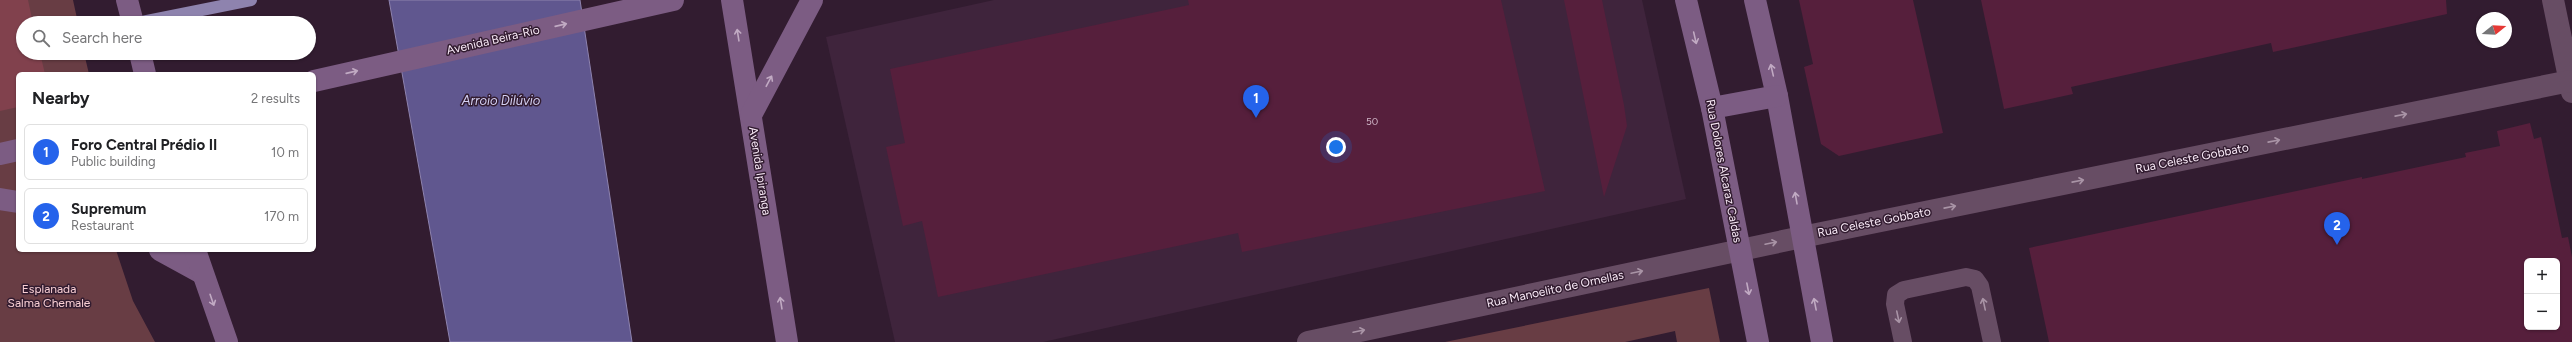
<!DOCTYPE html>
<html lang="en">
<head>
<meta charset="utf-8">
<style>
  :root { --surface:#fff; --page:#f6f6f6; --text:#202124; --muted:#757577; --line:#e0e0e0; --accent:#2563eb }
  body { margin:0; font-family:Figtree,sans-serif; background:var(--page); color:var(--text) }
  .controls { position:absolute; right:12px; bottom:12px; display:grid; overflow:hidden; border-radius:6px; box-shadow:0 1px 3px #0004 }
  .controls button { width:36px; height:36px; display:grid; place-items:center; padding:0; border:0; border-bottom:1px solid var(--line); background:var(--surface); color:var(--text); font:20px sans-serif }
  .compass { position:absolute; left:2476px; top:12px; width:36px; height:36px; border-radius:50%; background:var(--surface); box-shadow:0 1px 3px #0004; rotate:72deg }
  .you { position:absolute; left:1336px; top:147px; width:14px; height:14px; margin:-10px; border:3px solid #fff; border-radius:50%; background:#1a73e8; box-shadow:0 0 0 6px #1a73e833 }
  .badge { display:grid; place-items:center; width:26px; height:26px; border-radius:50%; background:var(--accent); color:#fff; font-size:13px; font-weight:700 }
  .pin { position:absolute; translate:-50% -33px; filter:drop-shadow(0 1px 2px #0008) }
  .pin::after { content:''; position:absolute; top:21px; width:14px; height:12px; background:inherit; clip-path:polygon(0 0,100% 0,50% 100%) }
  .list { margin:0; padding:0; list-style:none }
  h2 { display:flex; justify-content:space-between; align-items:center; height:52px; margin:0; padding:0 16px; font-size:17px }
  h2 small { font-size:13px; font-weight:400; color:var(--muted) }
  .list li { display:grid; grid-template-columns:26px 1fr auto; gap:12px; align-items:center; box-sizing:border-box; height:56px; margin:0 8px 8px; padding:0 8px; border:1px solid var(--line); border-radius:6px }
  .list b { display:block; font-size:15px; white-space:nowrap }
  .list p { margin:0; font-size:13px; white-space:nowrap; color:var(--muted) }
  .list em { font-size:13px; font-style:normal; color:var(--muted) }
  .icon { flex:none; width:22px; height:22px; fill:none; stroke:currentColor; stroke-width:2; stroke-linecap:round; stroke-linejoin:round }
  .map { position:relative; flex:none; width:2572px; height:342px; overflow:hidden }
  .search { position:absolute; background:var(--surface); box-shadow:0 1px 3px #0004; left:16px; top:16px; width:300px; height:44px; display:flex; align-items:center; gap:10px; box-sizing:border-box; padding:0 14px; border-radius:22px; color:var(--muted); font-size:15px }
  .panel { position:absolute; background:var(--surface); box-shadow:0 1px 3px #0004; left:16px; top:72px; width:300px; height:180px; border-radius:6px }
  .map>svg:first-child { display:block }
</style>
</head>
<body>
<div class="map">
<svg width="2572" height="342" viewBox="0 0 2572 342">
  <rect width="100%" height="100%" fill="#321c30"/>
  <!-- built -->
  <path fill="#3f243c" d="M994 0H1642L1686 199 1043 342H895L826 37Z"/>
  <!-- green -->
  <g fill="#683d44">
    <path d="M0 0H73L78 23H23V53H84L89 74H18V250H116L133 301 155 342H0Z"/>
    <path d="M1709 288 1720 342H1677L1675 331 1625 342H1445Z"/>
  </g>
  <!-- forest -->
  <path fill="#81414d" d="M0 0H28L33 23H23V53H40L45 74H18V107L0 111Z"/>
  <!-- water -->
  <path fill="#60578f" stroke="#8e83ae" d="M389 0H580L632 342H450Z"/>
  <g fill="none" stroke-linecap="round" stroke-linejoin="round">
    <!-- stream -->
    <path stroke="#8e83ae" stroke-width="12" d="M137 23 251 0"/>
  </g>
  <!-- building -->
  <g fill="#561f3c" fill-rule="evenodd">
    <path d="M1188 0H1501L1545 191 1242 252 1238 233 938 297 922 221 903 226 886 147 905 143 890 69 1189 5Z"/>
    <path d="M1564 0H1602L1624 105 1627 126 1604 197Z"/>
    <path d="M1799 0H1913L1943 133 1839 156 1821 144 1804 67 1813 64Z"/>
    <path d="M1981 0H2446L2447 14 2273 52 2271 43 2071 87 2073 94 2004 109Z"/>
    <path d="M2530 123 2534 139 2541 137 2562 238 2568 237 2572 257V342H2049L2029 248 2362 177V179L2466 157 2465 153 2500 146 2497 131ZM2527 261H2557V327H2527Z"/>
  </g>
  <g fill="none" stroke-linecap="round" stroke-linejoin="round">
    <!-- lane -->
    <path stroke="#674d64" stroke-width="18" d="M1903 342 1895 304 1896 295 1904 290 1966 277 1975 279 1980 286 1992 342"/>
    <!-- street -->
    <g stroke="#674d64" stroke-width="22">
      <path d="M2553 0 2572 92"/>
      <path d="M1308 342 1802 237 2570 81"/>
    </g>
    <!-- secondary -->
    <g stroke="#7c5c83" stroke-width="22">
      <path d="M127 0 133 23"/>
      <path d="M732 0 787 342"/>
      <path d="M1686 0 1712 108 1758 342"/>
      <path d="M1755 0 1777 96 1822 342"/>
      <path d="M140 53 145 74"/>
      <path d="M314 81 673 0"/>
      <path d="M1712 108 1777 96"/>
      <path d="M751 115 812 0"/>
      <path d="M0 154 18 150"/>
      <path d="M0 199 18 202"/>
      <path d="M160 250 202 273"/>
      <path d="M195 250 227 342"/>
    </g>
  </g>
  <!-- one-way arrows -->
  <defs><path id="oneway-shaft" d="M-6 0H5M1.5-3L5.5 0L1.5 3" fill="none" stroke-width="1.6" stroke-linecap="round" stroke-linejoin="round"/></defs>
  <g stroke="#c1aac3">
    <use href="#oneway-shaft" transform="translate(561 25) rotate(-13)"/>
    <use href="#oneway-shaft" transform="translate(738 35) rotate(-99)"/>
    <use href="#oneway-shaft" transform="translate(1695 38) rotate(77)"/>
    <use href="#oneway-shaft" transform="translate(1772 70) rotate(-103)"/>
    <use href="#oneway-shaft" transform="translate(352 72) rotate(-13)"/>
    <use href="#oneway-shaft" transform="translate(769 81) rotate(-62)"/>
    <use href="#oneway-shaft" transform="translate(1796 198) rotate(-100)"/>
    <use href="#oneway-shaft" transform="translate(1748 289) rotate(79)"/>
    <use href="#oneway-shaft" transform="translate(212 300) rotate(71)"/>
    <use href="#oneway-shaft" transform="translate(781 303) rotate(-99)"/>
    <use href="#oneway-shaft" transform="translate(1815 304) rotate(-101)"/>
  </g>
  <g stroke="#a994a6">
    <use href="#oneway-shaft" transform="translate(2401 115) rotate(-11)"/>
    <use href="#oneway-shaft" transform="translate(2274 141) rotate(-11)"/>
    <use href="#oneway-shaft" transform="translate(2078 181) rotate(-11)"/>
    <use href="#oneway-shaft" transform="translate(1950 207) rotate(-11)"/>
    <use href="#oneway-shaft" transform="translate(1771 243) rotate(-12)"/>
    <use href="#oneway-shaft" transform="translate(1637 272) rotate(-12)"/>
    <use href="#oneway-shaft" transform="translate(1984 304) rotate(-102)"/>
    <use href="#oneway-shaft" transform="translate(1898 317) rotate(78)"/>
    <use href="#oneway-shaft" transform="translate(1359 331) rotate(-12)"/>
  </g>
  <g text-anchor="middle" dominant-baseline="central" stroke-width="3" stroke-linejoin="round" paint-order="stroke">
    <!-- number labels -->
    <g font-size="10" fill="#d0b7c8">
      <text x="1372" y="121">50</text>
    </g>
    <!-- street labels -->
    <g font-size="12" fill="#f9eaf7" stroke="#321c30">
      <text transform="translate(493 40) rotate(-13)">Avenida Beira-Rio</text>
      <text transform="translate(2192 158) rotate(-11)">Rua Celeste Gobbato</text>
      <text transform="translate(760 171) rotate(81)">Avenida Ipiranga</text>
      <text transform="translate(1724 171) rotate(79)">Rua Dolores Alcaraz Caldas</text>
      <text transform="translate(1874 222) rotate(-11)">Rua Celeste Gobbato</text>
      <text transform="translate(1555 289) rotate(-12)">Rua Manoelito de Ornellas</text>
    </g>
    <!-- park labels -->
    <g font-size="12" fill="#f9cfd4" stroke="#321c30">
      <text x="49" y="289">Esplanada<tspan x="49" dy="14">Salma Chemale</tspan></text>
    </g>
    <!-- water labels -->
    <g font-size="13" font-style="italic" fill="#d5d1f4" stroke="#321c30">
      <text x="501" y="100">Arroio Dilúvio</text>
    </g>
  </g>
</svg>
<div class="controls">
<button>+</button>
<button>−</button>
</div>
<svg class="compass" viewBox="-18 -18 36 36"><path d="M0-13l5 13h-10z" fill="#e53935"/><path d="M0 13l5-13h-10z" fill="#757577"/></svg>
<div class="you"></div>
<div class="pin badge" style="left:1256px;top:118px">1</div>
<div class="pin badge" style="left:2337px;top:245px">2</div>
<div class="search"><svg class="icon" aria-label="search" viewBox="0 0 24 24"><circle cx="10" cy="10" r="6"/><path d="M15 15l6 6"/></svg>Search here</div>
<section class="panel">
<h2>Nearby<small>2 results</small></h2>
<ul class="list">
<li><span class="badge">1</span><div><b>Foro Central Prédio II</b><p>Public building</p></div><em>10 m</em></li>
<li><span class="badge">2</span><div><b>Supremum</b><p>Restaurant</p></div><em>170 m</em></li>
</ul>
</section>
</div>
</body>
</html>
